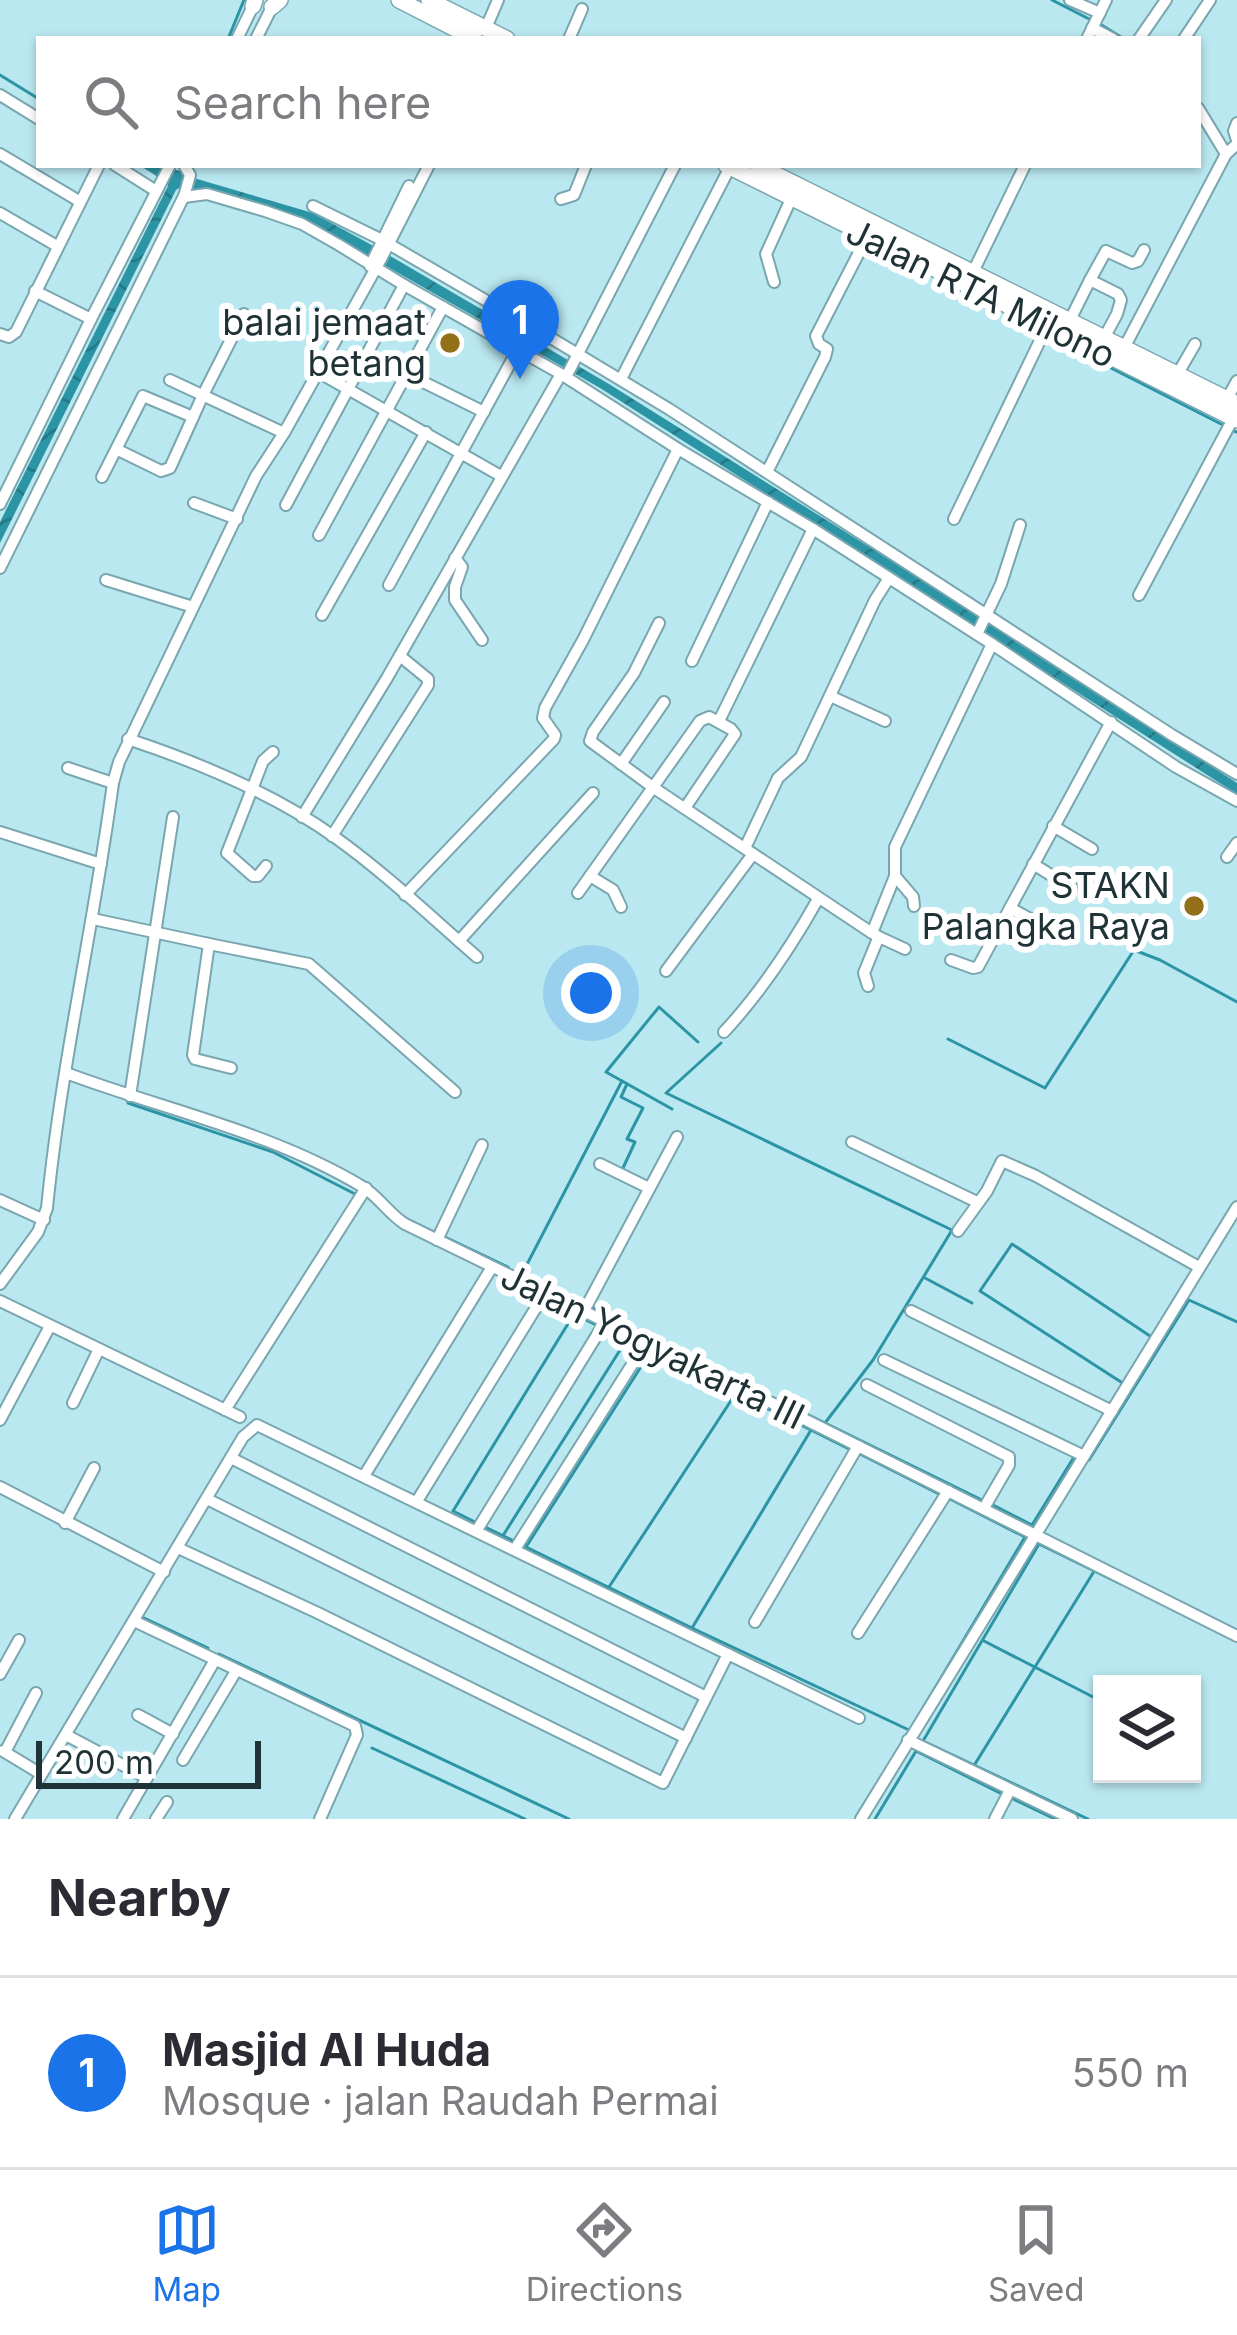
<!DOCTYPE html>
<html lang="en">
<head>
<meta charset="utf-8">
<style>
  :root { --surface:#fff; --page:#f2f2f3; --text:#2b2b33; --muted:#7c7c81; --line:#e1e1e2; --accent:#1a73e8 }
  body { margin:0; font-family:Inter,sans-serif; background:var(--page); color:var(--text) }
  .controls { position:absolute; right:36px; bottom:36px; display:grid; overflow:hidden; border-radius:0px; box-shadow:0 3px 9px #0004 }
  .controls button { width:108px; height:108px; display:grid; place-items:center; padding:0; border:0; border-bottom:3px solid var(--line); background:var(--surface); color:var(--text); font:60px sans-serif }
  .scale { position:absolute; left:36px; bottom:30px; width:225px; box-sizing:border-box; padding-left:12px; border:6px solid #1f3235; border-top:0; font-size:33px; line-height:42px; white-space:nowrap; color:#1f3235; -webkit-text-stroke:9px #fff; paint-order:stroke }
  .you { position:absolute; left:591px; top:993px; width:42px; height:42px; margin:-30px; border:9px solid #fff; border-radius:50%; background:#1a73e8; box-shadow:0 0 0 18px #1a73e833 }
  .badge { display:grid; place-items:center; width:78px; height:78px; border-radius:50%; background:var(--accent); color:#fff; font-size:39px; font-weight:700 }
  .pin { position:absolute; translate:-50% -99px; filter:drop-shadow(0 3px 6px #0008) }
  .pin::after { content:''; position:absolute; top:63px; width:42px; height:36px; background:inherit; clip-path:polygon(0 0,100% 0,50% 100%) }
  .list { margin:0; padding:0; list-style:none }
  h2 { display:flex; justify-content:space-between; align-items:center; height:156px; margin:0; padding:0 48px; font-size:51px }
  h2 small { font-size:39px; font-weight:400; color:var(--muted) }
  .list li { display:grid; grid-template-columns:78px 1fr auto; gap:36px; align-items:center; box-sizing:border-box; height:192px; padding:0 48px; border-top:3px solid var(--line) }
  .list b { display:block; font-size:45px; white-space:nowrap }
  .list p { margin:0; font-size:39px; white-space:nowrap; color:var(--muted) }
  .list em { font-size:39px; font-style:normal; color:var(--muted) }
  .icon { flex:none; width:66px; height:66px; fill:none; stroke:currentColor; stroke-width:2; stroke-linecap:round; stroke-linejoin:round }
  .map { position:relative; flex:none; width:1237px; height:1819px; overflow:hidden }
  .search { position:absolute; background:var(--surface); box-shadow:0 3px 9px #0004; left:36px; right:36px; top:36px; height:132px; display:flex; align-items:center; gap:30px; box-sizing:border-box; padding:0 42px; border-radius:0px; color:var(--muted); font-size:45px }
  .sheet { height:348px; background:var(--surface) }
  nav { display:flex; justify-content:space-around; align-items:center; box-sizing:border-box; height:168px; border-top:3px solid var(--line); background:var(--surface); font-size:33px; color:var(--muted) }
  nav a { display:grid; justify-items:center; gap:6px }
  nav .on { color:var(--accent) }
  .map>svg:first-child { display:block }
</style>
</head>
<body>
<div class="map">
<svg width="1237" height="1819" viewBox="0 0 1237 1819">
  <defs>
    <pattern id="water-waves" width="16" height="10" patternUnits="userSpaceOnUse" patternTransform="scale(3)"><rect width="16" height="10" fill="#2c95a5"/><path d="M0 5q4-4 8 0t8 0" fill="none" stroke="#257a87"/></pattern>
  </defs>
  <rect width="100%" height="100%" fill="#bae8f1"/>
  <!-- water -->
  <path fill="url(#water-waves)" d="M139 165C155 165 167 169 182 171L187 176 313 213 368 243 609 384 1010 635 1237 783V794L600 388 307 221 181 187 176 190 0 543V522L168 186 166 182Z"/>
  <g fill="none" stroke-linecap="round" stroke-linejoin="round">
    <!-- stream -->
    <g stroke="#2c95a5" stroke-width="3">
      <path d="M1052 0 1091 20"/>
      <path d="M1100 24 1124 39"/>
      <path d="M228 39 244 0"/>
      <path d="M0 75 39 99"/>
      <path d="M1107 366 1223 425"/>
      <path d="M1234 431 1237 432"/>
      <path d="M948 1039 1045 1088 1134 950 1160 960 1237 1002"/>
      <path d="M721 1043 666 1093 952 1230 873 1360 825 1423"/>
      <path d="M128 1103 273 1152 355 1194"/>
      <path d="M672 1109 606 1072 659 1007 698 1042"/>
      <path d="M623 1168 635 1142 627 1139 643 1108 621 1097 627 1084"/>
      <path d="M403 1217 434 1232"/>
      <path d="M445 1237 508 1267"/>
      <path d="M518 1272 582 1303"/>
      <path d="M522 1274 622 1081"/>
      <path d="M925 1278 972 1303"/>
      <path d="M593 1308 762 1392"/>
      <path d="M607 1330 637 1344"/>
      <path d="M651 1351 809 1429"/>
      <path d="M1121 1382 980 1291 1012 1244 1150 1336"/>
      <path d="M772 1397 982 1500"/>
      <path d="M849 1449 811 1430 692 1628 909 1730"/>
      <path d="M860 1454 939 1494"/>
      <path d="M1089 1460 1189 1300 1237 1322"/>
      <path d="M993 1505 1032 1525 1074 1457"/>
      <path d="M475 1522 453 1511 574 1314 596 1325"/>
      <path d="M483 1526 514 1541"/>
      <path d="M504 1534 627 1339"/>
      <path d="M526 1547 651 1351"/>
      <path d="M526 1547 690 1627"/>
      <path d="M609 1587 736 1393"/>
      <path d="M144 1618 208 1648"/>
      <path d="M984 1641 1097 1699"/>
      <path d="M219 1654 569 1819"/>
      <path d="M910 1730 1025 1537 950 1499"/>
      <path d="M372 1748 525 1819"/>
      <path d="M975 1764 1093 1573"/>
      <path d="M1013 1799 1055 1819"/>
      <path d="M875 1819 916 1751 1004 1795"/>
      <path d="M1088 1819 923 1741 1039 1544 1121 1584"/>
    </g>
    <!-- minor casing -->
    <g stroke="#7aa6af" stroke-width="14">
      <g id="minor">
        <path d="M1070 0 1100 13"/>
        <path d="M486 28 498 0"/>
        <path d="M1092 28 1113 39"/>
        <path d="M237 39 254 4"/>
        <path d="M256 39 274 3"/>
        <path d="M569 39 582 9"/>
        <path d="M1087 39 1106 0"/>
        <path d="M1139 39 1166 0"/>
        <path d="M1184 39 1210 0"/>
        <path d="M0 95 39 119"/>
        <path d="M1198 108 1226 154"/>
        <path d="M1237 123 1234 131 1237 140"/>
        <path d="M0 154 79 201"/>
        <path d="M115 165 156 191"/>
        <path d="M184 165 190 175 184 197 207 194 265 211 302 224 339 245 404 285 561 374 678 449 813 529 992 644 1176 767 1237 801"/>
        <path d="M561 199 574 195 586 165"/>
        <path d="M313 206 382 240 504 311"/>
        <path d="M0 213 57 246"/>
        <path d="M370 266 409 186"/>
        <path d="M973 272 1025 165"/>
        <path d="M1090 280 1106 251 1132 263 1138 261 1144 250"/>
        <path d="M774 282 766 254 791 199"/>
        <path d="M35 291 91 319"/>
        <path d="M1070 320 1090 280 1118 294 1121 300 1117 314 1104 338"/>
        <path d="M541 332 669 409 1172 735 1237 774"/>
        <path d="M0 334 9 337 16 332 99 165"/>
        <path d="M1124 348 1226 154 1237 144"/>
        <path d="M316 371 501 476"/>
        <path d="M407 374 484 412"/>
        <path d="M1177 375 1195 344"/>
        <path d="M566 377 675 165"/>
        <path d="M621 379 730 167"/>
        <path d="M170 380 284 433"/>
        <path d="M1227 399 1237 381"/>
        <path d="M118 450 161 471 170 468 203 395 244 314"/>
        <path d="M767 472 825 357 827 349 819 344 816 336 867 237"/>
        <path d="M102 477 143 396 193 417"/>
        <path d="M194 503 237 519"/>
        <path d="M0 504 91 319 170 165"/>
        <path d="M286 505 404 285"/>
        <path d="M954 519 1047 326"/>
        <path d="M319 535 443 307"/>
        <path d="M455 558 462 567 455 587V600L482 640"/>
        <path d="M0 568 185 194"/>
        <path d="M106 580 193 607"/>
        <path d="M389 585 518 349"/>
        <path d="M1139 595 1235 415"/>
        <path d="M322 615 426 432"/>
        <path d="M659 623 634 673 593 732 590 741 654 788 872 933"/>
        <path d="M977 634 1001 584 1020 525"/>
        <path d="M692 661 768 502"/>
        <path d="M830 696 885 721"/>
        <path d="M719 721 813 529"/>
        <path d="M128 739C200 763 275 794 336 838 385 873 431 917 477 957"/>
        <path d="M621 764 664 702"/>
        <path d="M68 768 113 783"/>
        <path d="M302 817 387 678 561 374"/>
        <path d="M1053 826 1092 849"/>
        <path d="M0 832 101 864"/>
        <path d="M332 836 428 685V679L400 656"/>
        <path d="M745 848 778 778 801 757 875 600 889 578"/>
        <path d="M1227 857 1237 843"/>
        <path d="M1033 864 1072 888"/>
        <path d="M266 866 258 876H253L227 853 263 761 273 752"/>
        <path d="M590 876 613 890 621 907"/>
        <path d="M895 876 913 897 914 906"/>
        <path d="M578 893 700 721 709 717 731 729 735 734 685 808"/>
        <path d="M405 895 554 739 555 735 543 718 545 708 583 640 678 449"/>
        <path d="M1010 908 1052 931"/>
        <path d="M93 919 209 944 193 1055 195 1059 231 1068"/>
        <path d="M877 936 905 949"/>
        <path d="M459 941 593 793"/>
        <path d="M204 943 309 964 455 1092"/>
        <path d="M951 960 973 968 978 967 1111 722"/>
        <path d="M666 971 753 854"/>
        <path d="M868 986 864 973 877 941V936L872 933 895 876V847L992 644"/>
        <path d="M724 1032C762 991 791 947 818 899"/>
        <path d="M66 1073C165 1110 272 1132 363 1187 379 1197 389 1214 405 1224L778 1406 1237 1636"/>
        <path d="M130 1096 173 817"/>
        <path d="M852 1142 977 1202"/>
        <path d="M600 1164 649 1188"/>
        <path d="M0 1200 44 1220"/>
        <path d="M958 1231 987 1191 1002 1161 1036 1176 1199 1267"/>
        <path d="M437 1240 482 1145"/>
        <path d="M0 1284 38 1232 47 1208C61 1065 94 925 113 783L119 762 256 476 284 433 381 259 429 165"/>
        <path d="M0 1301 240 1417"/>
        <path d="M584 1311 677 1137"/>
        <path d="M911 1311 1112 1411"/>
        <path d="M884 1360 1084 1456"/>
        <path d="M867 1385 1009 1457V1465L984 1508"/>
        <path d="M73 1403 99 1349"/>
        <path d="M225 1410 366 1188"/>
        <path d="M0 1420 50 1326"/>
        <path d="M231 1458 706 1697"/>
        <path d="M364 1476 492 1267"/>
        <path d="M0 1487 164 1572"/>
        <path d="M207 1499 686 1738"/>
        <path d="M417 1501 545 1293"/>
        <path d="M65 1523 94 1468"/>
        <path d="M477 1530 605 1322"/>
        <path d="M178 1548 318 1613 663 1783 728 1654"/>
        <path d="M515 1549 647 1341"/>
        <path d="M134 1621 355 1726 357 1735 320 1819"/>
        <path d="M755 1622 858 1446"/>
        <path d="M858 1633 948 1491"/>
        <path d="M0 1674 19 1640"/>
        <path d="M138 1715 173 1734"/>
        <path d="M66 1735 147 1778"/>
        <path d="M908 1740 1072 1819"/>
        <path d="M3 1751 41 1774"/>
        <path d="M5 1752 36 1693"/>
        <path d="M183 1760 236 1671"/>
        <path d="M15 1819 243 1437 257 1425 859 1718"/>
        <path d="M123 1819 215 1660"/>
        <path d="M156 1819 167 1802"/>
        <path d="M861 1819 1237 1207"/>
        <path d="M995 1819 1010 1790"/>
      </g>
    </g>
    <!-- highway casing -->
    <g stroke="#7aa6af" stroke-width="18">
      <g id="highway">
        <path d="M399 0 475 39"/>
        <path d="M429 0 507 39"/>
        <path d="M253 6 255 0"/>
        <path d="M272 7 280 0"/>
        <path d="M726 165 1237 420"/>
        <path d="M757 165 1237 404"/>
      </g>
    </g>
    <!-- minor -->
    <use href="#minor" stroke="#fff" stroke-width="10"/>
    <!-- highway -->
    <use href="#highway" stroke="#fff" stroke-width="15"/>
  </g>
  <!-- markers -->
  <g fill="#937017" stroke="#fff" stroke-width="4.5">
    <circle cx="450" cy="343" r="12"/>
    <circle cx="1194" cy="906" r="12"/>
  </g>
  <g text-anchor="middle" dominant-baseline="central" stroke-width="12" stroke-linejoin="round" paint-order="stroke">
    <!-- street labels -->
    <g font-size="36" fill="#1f3235" stroke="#fff">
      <text transform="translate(981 293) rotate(26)">Jalan RTA Milono</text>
      <text transform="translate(653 1346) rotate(26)">Jalan Yogyakarta III</text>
    </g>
    <!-- poi labels -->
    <g font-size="36" fill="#1f3235" stroke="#fff" text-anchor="end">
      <text x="426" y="322">balai jemaat<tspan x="426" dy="41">betang</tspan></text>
      <text x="1170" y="885">STAKN<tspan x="1170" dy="41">Palangka Raya</tspan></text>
    </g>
  </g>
</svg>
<div class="controls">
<button><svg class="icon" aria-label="layers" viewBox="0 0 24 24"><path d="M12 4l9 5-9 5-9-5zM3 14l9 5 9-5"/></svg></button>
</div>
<div class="scale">200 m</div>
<div class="you"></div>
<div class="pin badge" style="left:520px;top:379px">1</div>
<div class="search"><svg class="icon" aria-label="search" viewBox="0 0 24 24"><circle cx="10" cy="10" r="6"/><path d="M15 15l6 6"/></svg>Search here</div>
</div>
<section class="sheet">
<h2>Nearby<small></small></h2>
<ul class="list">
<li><span class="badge">1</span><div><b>Masjid Al Huda</b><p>Mosque · jalan Raudah Permai</p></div><em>550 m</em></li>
</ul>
</section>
<nav>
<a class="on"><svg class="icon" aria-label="map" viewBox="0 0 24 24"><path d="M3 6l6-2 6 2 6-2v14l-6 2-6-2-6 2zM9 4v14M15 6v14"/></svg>Map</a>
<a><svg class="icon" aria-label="directions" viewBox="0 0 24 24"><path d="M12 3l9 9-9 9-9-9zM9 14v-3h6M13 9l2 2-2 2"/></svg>Directions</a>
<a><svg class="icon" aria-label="saved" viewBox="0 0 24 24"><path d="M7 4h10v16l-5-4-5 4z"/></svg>Saved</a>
</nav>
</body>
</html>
